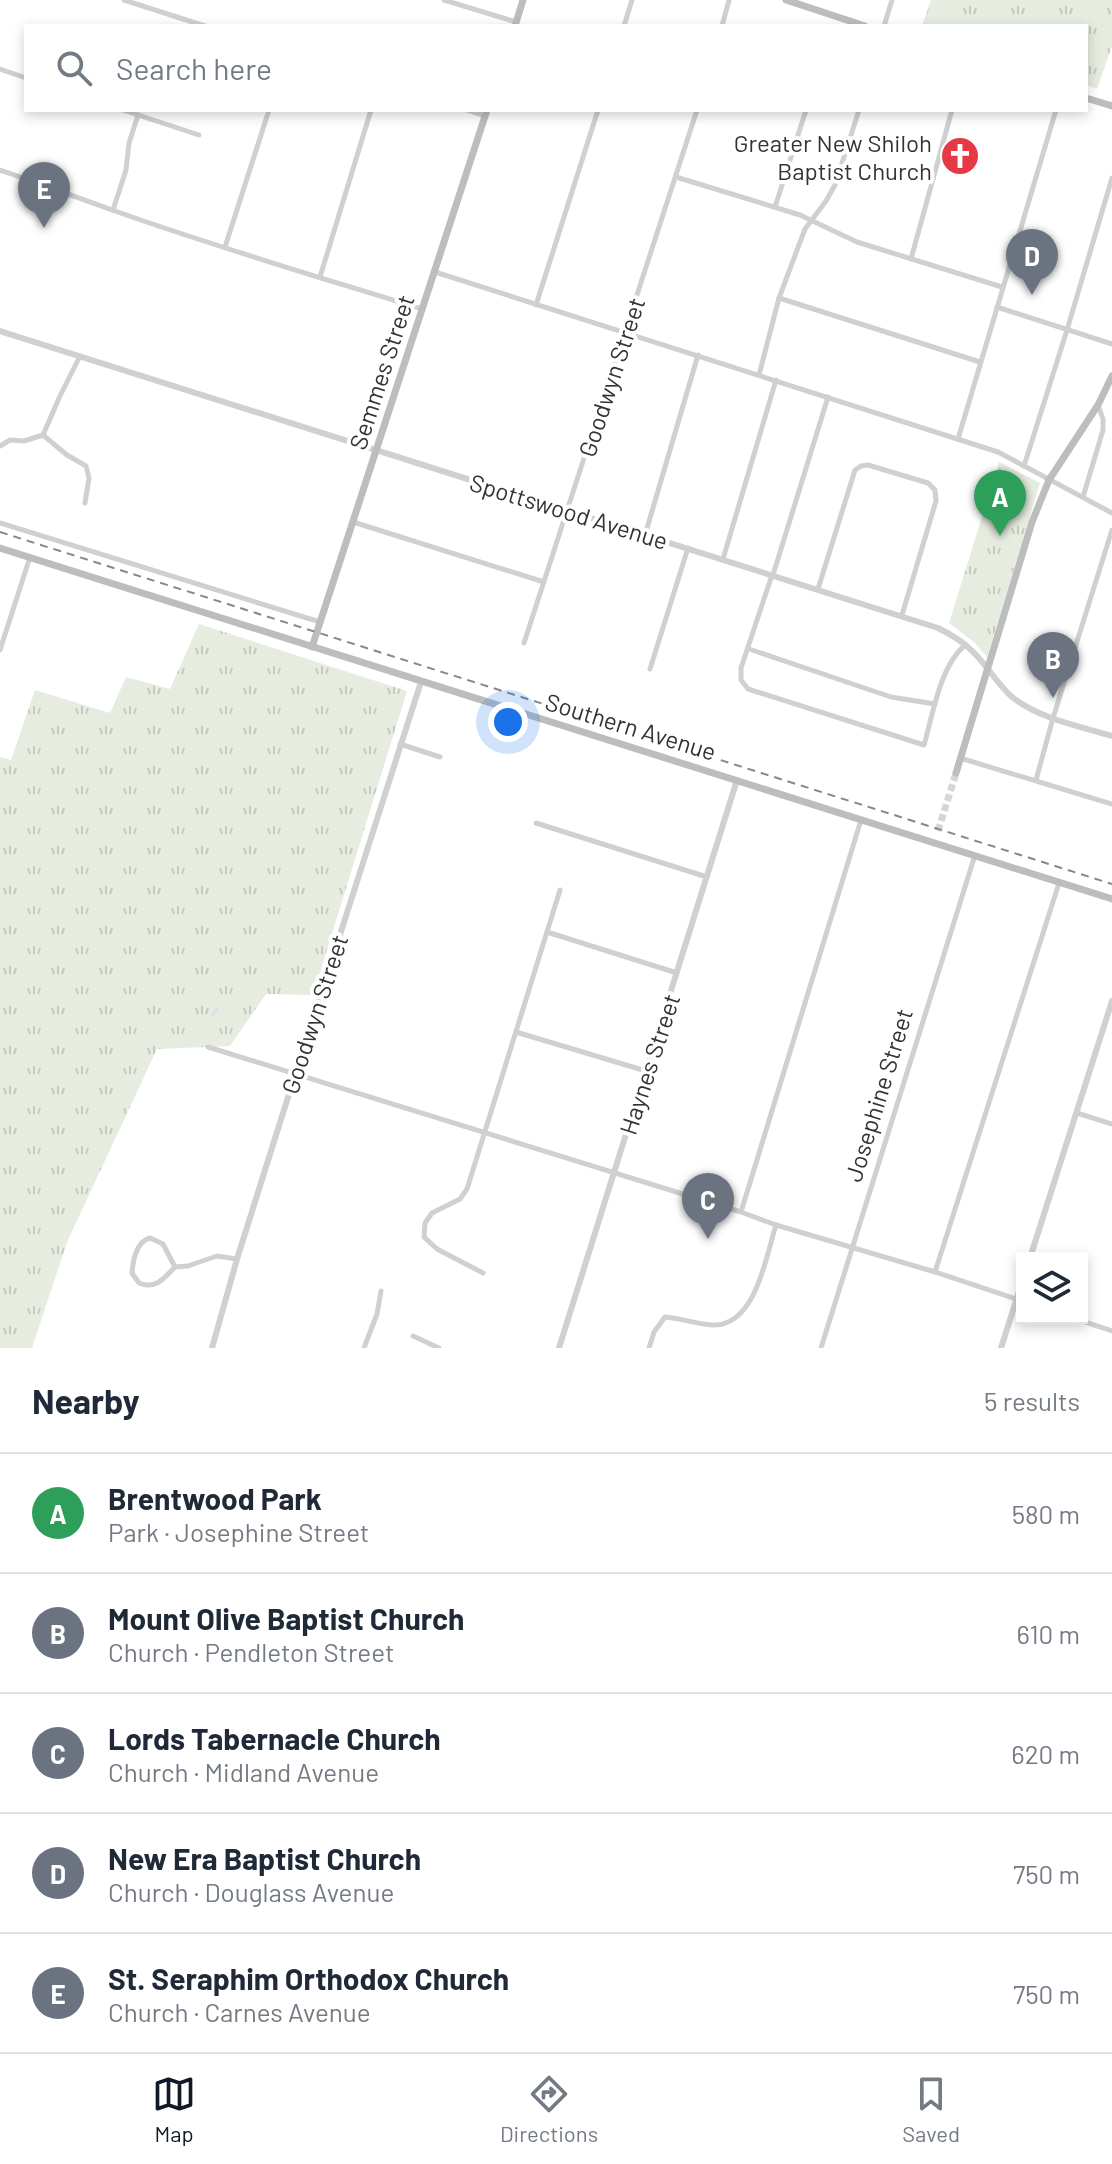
<!DOCTYPE html>
<html lang="en">
<head>
<meta charset="utf-8">
<style>
  :root { --surface:#fff; --page:#f2f2f3; --text:#1f2937; --muted:#747a83; --line:#e0e1e3; --accent:#111827 }
  body { margin:0; font-family:Barlow,sans-serif; background:var(--page); color:var(--text) }
  .controls { position:absolute; right:24px; bottom:24px; display:grid; overflow:hidden; border-radius:0px; box-shadow:0 4px 12px #0003 }
  .controls button { width:72px; height:72px; display:grid; place-items:center; padding:0; border:0; border-bottom:2px solid var(--line); background:var(--surface); color:var(--text); font:40px sans-serif }
  .you { position:absolute; left:508px; top:722px; width:28px; height:28px; margin:-20px; border:6px solid #fff; border-radius:50%; background:#1a73e8; box-shadow:0 0 0 12px #1a73e833 }
  .badge { display:grid; place-items:center; width:52px; height:52px; border-radius:50%; background:var(--accent); color:#fff; font-size:26px; font-weight:700 }
  .pin { position:absolute; translate:-50% -66px; filter:drop-shadow(0 2px 4px #0008) }
  .pin::after { content:''; position:absolute; top:42px; width:28px; height:24px; background:inherit; clip-path:polygon(0 0,100% 0,50% 100%) }
  .list { margin:0; padding:0; list-style:none }
  h2 { display:flex; justify-content:space-between; align-items:center; height:104px; margin:0; padding:0 32px; font-size:34px }
  h2 small { font-size:26px; font-weight:400; color:var(--muted) }
  .list li { display:grid; grid-template-columns:52px 1fr auto; gap:24px; align-items:center; box-sizing:border-box; height:120px; padding:0 32px; border-top:2px solid var(--line) }
  .list b { display:block; font-size:30px; white-space:nowrap }
  .list p { margin:0; font-size:26px; white-space:nowrap; color:var(--muted) }
  .list em { font-size:26px; font-style:normal; color:var(--muted) }
  .icon { flex:none; width:44px; height:44px; fill:none; stroke:currentColor; stroke-width:2; stroke-linecap:round; stroke-linejoin:round }
  .map { position:relative; flex:none; width:1112px; height:1348px; overflow:hidden }
  .search { position:absolute; background:var(--surface); box-shadow:0 4px 12px #0003; left:24px; right:24px; top:24px; height:88px; display:flex; align-items:center; gap:20px; box-sizing:border-box; padding:0 28px; border-radius:0px; color:var(--muted); font-size:30px }
  .sheet { height:704px; background:var(--surface) }
  nav { display:flex; justify-content:space-around; align-items:center; box-sizing:border-box; height:112px; border-top:2px solid var(--line); background:var(--surface); font-size:22px; color:var(--muted) }
  nav a { display:grid; justify-items:center; gap:4px }
  nav .on { color:var(--accent) }
  .map>svg:first-child { display:block }
</style>
</head>
<body>
<div class="map">
<svg width="1112" height="1348" viewBox="0 0 1112 1348">
  <defs>
    <pattern id="grass-tufts" width="24" height="20" patternUnits="userSpaceOnUse" patternTransform="scale(2)"><rect width="24" height="20" fill="#e6ecdf"/><path d="M3 7l-1-3M5 7V3M7 7l1-3M15 17l-1-3M17 17v-4M19 17l1-3" fill="none" stroke="#c6cbc0"/></pattern>
  </defs>
  <rect width="100%" height="100%" fill="#fff"/>
  <!-- grass -->
  <g fill="url(#grass-tufts)">
    <path d="M931 0H1112V46L1097 89 1086 85V26H922Z"/>
    <path d="M999 462 1040 483 987 657 974 642 949 623Z"/>
    <path d="M199 624 407 691 313 995 266 994 230 1046 157 1049 67 1242 32 1348H0V757L11 760 35 690 110 713 126 677 170 689Z"/>
  </g>
  <g fill="none" stroke-linecap="round" stroke-linejoin="round">
    <!-- stream -->
    <path stroke="#cfe2ee" stroke-width="2" d="M212 1015 218 1008"/>
    <!-- secondary-tunnel -->
    <path stroke="#d6d6d6" stroke-width="7" stroke-dasharray="7 3.5" stroke-linecap="butt" d="M938 831 956 773"/>
    <!-- minor -->
    <g stroke="#d0d0d0" stroke-width="5">
      <path d="M124 0 205 26"/>
      <path d="M444 0 516 22"/>
      <path d="M624 26 632 0"/>
      <path d="M722 26 729 0"/>
      <path d="M884 26 892 0"/>
      <path d="M0 69 26 78"/>
      <path d="M123 110 199 135"/>
      <path d="M467 110 485 116"/>
      <path d="M0 170C39 183 76 197 115 211 216 247 319 277 422 309"/>
      <path d="M676 177 800 215 857 242 1002 287"/>
      <path d="M775 207 806 110"/>
      <path d="M113 210 126 170 129 143 138 115"/>
      <path d="M225 247 269 110"/>
      <path d="M911 259 952 110"/>
      <path d="M435 272 998 452 1112 513"/>
      <path d="M320 277 371 110"/>
      <path d="M779 298 980 362"/>
      <path d="M536 305 598 110"/>
      <path d="M997 307 1112 344"/>
      <path d="M759 375 779 298 805 229 826 201 835 185 859 110"/>
      <path d="M43 435 67 455 86 466 89 478 85 503"/>
      <path d="M958 439 1056 110"/>
      <path d="M0 446 10 440 24 441 43 435 60 396 80 356"/>
      <path d="M1024 466 1067 330 1112 178"/>
      <path d="M1083 497 1103 430V419L1098 405"/>
      <path d="M353 522 544 582"/>
      <path d="M0 523 320 622"/>
      <path d="M645 535 698 355"/>
      <path d="M723 559 776 380"/>
      <path d="M772 575 741 668V680L748 689 924 745C933 714 940 666 965 645"/>
      <path d="M773 575 828 397"/>
      <path d="M818 589 855 470 861 466 868 465 928 483 935 490 936 501 902 615"/>
      <path d="M524 643 697 110"/>
      <path d="M749 649 891 697 935 704"/>
      <path d="M0 650 30 557"/>
      <path d="M650 669 688 548"/>
      <path d="M400 744 440 757"/>
      <path d="M960 758 1112 804"/>
      <path d="M1036 780 1053 718 1112 530"/>
      <path d="M536 823 707 877"/>
      <path d="M547 932 677 973"/>
      <path d="M516 1032 646 1071"/>
      <path d="M208 1047 741 1212 776 1225 935 1272 1022 1301"/>
      <path d="M1077 1113 1112 1124"/>
      <path d="M741 1212 861 820"/>
      <path d="M175 1267 163 1244 150 1238C136 1242 133 1259 132 1273L139 1283C156 1290 164 1278 175 1267L188 1266 217 1256 237 1259"/>
      <path d="M935 1272 1059 883"/>
      <path d="M483 1273 437 1249 424 1237 425 1223 432 1213 460 1199 467 1189 560 890"/>
      <path d="M1073 1318 1112 1331"/>
      <path d="M413 1336 439 1348"/>
      <path d="M364 1348 377 1314 381 1291"/>
      <path d="M649 1348 654 1332 665 1317C681 1318 698 1325 714 1325 756 1325 766 1256 776 1225"/>
      <path d="M821 1348 975 855"/>
    </g>
    <!-- tertiary -->
    <g stroke="#d0d0d0" stroke-width="6">
      <path d="M0 331 938 628C950 634 961 640 970 649 986 663 996 683 1012 697 1040 719 1079 726 1112 736"/>
      <path d="M1030 1258 1112 1001"/>
      <path d="M212 1348 237 1259 295 1075 421 682"/>
      <path d="M559 1348 737 780"/>
      <path d="M1001 1348 1022 1282"/>
    </g>
    <!-- secondary -->
    <g stroke="#bdbdbd" stroke-width="7">
      <path d="M786 0 865 26"/>
      <path d="M515 26 523 0"/>
      <path d="M1086 98 1112 106"/>
      <path d="M0 548 1112 899"/>
      <path d="M312 647 487 110"/>
      <path d="M956 773 1032 522 1049 480 1098 405 1112 376"/>
    </g>
    <!-- rail -->
    <path stroke="#888" stroke-width="2" stroke-dasharray="8 6" stroke-linecap="butt" d="M0 532 1112 884"/>
  </g>
  <!-- icons -->
  <defs>
    <g id="church-disc" transform="scale(2)"><circle r="9.5" fill="#e63946" stroke="#fff"/><path d="M-1.2-6h2.4v3.5h3.3v2.4h-3.3V6h-2.4V-.1h-3.3v-2.4h3.3Z" fill="#fff"/></g>
  </defs>
  <g fill-rule="evenodd">
    <use href="#church-disc" x="960" y="156"/>
  </g>
  <g text-anchor="middle" dominant-baseline="central" stroke-width="8" stroke-linejoin="round" paint-order="stroke">
    <!-- poi labels -->
    <g font-size="24" fill="#333" stroke="#fff" text-anchor="end">
      <text x="932" y="142">Greater New Shiloh<tspan x="932" dy="28">Baptist Church</tspan></text>
    </g>
    <!-- street labels -->
    <g font-size="24" fill="#333" stroke="#fff">
      <text transform="translate(381 372) rotate(-72)">Semmes Street</text>
      <text transform="translate(611 377) rotate(-72)">Goodwyn Street</text>
      <text transform="translate(569 511) rotate(17)">Spottswood Avenue</text>
      <text transform="translate(631 726) rotate(17)">Southern Avenue</text>
      <text transform="translate(314 1014) rotate(-72)">Goodwyn Street</text>
      <text transform="translate(649 1064) rotate(-72)">Haynes Street</text>
      <text transform="translate(878 1095) rotate(-73)">Josephine Street</text>
    </g>
  </g>
</svg>
<div class="controls">
<button><svg class="icon" aria-label="layers" viewBox="0 0 24 24"><path d="M12 4l9 5-9 5-9-5zM3 14l9 5 9-5"/></svg></button>
</div>
<div class="you"></div>
<div class="pin badge" style="left:1000px;top:536px;background:#2e9e5b">A</div>
<div class="pin badge" style="left:1053px;top:698px;background:#6b7280">B</div>
<div class="pin badge" style="left:708px;top:1239px;background:#6b7280">C</div>
<div class="pin badge" style="left:1032px;top:295px;background:#6b7280">D</div>
<div class="pin badge" style="left:44px;top:228px;background:#6b7280">E</div>
<div class="search"><svg class="icon" aria-label="search" viewBox="0 0 24 24"><circle cx="10" cy="10" r="6"/><path d="M15 15l6 6"/></svg>Search here</div>
</div>
<section class="sheet">
<h2>Nearby<small>5 results</small></h2>
<ul class="list">
<li><span class="badge" style="background:#2e9e5b">A</span><div><b>Brentwood Park</b><p>Park · Josephine Street</p></div><em>580 m</em></li>
<li><span class="badge" style="background:#6b7280">B</span><div><b>Mount Olive Baptist Church</b><p>Church · Pendleton Street</p></div><em>610 m</em></li>
<li><span class="badge" style="background:#6b7280">C</span><div><b>Lords Tabernacle Church</b><p>Church · Midland Avenue</p></div><em>620 m</em></li>
<li><span class="badge" style="background:#6b7280">D</span><div><b>New Era Baptist Church</b><p>Church · Douglass Avenue</p></div><em>750 m</em></li>
<li><span class="badge" style="background:#6b7280">E</span><div><b>St. Seraphim Orthodox Church</b><p>Church · Carnes Avenue</p></div><em>750 m</em></li>
</ul>
</section>
<nav>
<a class="on"><svg class="icon" aria-label="map" viewBox="0 0 24 24"><path d="M3 6l6-2 6 2 6-2v14l-6 2-6-2-6 2zM9 4v14M15 6v14"/></svg>Map</a>
<a><svg class="icon" aria-label="directions" viewBox="0 0 24 24"><path d="M12 3l9 9-9 9-9-9zM9 14v-3h6M13 9l2 2-2 2"/></svg>Directions</a>
<a><svg class="icon" aria-label="saved" viewBox="0 0 24 24"><path d="M7 4h10v16l-5-4-5 4z"/></svg>Saved</a>
</nav>
</body>
</html>
